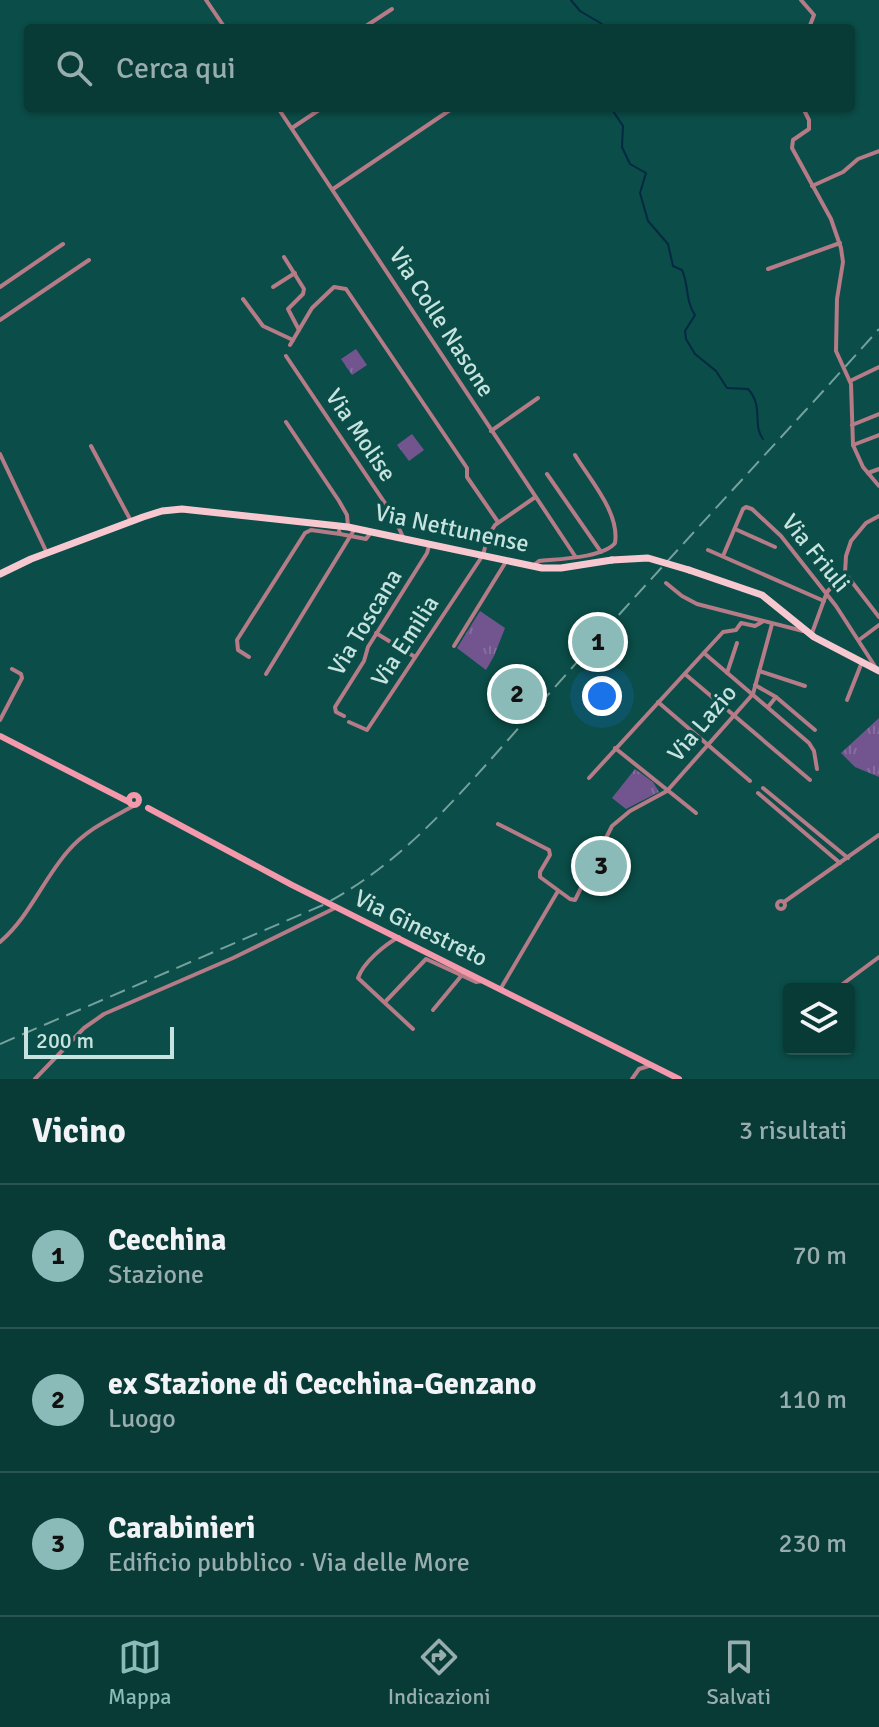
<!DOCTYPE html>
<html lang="it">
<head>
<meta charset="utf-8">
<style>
  :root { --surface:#083a36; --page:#164542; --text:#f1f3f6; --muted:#98adad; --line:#295451; --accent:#8bbbb9 }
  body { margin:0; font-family:Signika,sans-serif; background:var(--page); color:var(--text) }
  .controls { position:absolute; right:24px; bottom:24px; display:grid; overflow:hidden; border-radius:8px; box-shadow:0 2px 6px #0004 }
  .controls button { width:72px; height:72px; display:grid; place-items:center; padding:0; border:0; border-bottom:2px solid var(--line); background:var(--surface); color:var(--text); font:40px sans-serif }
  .scale { position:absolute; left:24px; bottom:20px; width:150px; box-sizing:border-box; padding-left:8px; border:4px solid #c6e3df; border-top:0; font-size:22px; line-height:28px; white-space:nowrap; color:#c6e3df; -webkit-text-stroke:6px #0b4d48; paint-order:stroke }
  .you { position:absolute; left:602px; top:696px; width:28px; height:28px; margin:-20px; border:6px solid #fff; border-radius:50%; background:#1a73e8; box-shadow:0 0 0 12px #1a73e833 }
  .badge { display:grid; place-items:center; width:52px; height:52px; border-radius:50%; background:var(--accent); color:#111; font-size:26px; font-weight:700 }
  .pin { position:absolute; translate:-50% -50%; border:4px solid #fff; box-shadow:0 2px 8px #0006 }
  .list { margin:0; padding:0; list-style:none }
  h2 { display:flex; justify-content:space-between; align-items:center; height:104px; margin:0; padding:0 32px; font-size:34px }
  h2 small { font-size:26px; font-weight:400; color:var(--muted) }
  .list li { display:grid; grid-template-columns:52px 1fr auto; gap:24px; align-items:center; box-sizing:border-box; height:144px; padding:0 32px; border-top:2px solid var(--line) }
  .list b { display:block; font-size:30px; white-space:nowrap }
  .list p { margin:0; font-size:26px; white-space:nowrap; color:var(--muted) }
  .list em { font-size:26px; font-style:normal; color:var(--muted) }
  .icon { flex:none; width:44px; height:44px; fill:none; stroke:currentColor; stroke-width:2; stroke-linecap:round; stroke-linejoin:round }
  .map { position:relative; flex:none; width:879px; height:1079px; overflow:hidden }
  .search { position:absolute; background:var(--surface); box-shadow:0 2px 6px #0004; left:24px; right:24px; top:24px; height:88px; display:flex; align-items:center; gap:20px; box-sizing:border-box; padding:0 28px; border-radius:8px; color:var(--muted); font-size:30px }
  .sheet { height:536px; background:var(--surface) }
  nav { display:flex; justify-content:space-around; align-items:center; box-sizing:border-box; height:112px; border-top:2px solid var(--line); background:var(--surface); font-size:22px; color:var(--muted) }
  nav a { display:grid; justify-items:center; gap:4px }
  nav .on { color:var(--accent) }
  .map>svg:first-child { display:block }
</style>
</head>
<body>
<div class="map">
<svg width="879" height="1079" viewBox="0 0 879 1079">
  <defs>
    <pattern id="park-tufts" width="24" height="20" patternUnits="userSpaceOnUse" patternTransform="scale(2)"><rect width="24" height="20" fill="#72558e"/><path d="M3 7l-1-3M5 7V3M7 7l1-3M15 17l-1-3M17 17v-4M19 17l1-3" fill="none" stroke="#856d9d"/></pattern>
  </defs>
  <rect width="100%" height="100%" fill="#0b4d48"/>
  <!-- park -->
  <g fill="url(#park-tufts)">
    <path d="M356 349 367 365 352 375 341 359Z"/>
    <path d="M412 434 424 450 409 461 397 445Z"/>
    <path d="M480 611 505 628 494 656 486 670 457 648Z"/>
    <path d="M879 718V777L855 767 841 753Z"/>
    <path d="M635 769 653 782 659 792 626 809 612 798Z"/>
  </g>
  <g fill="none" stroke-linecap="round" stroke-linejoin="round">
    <!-- stream -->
    <g stroke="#062943" stroke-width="2">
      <path d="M571 0 580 11 602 24 604 28"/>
      <path d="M611 108 623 126 622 147 630 164 646 173 640 193 648 221 668 244 673 266 682 270C689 285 685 300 695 315L685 331 686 339 695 354 716 371 727 388 748 389C764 406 752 425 763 439"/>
    </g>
    <!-- street -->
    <g stroke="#b57b86" stroke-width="4">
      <path d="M206 0 225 28"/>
      <path d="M801 0 814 15 809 28"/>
      <path d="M363 28 392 9"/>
      <path d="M278 108 575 556"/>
      <path d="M803 108 809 120V129L793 140 792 148 831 219 841 248 843 262 837 299 836 351 851 384 853 445 863 467 879 486"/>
      <path d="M292 128 322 108"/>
      <path d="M812 186 843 172 858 159 879 151"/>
      <path d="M333 189 453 108"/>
      <path d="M284 257 304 289 303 294 288 309 299 330"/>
      <path d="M768 269 840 243"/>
      <path d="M0 287 63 244"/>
      <path d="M273 287 295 273"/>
      <path d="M243 299 263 326 293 340"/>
      <path d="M0 320 89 260"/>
      <path d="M290 345 312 308 334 287 346 289 467 468V477L498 522"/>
      <path d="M286 356 393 515 403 537"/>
      <path d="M850 381 879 367"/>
      <path d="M286 422 339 501 347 515 348 527"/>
      <path d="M852 425 879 414"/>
      <path d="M491 431 538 398"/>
      <path d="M853 445 879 435"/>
      <path d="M91 446 131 521"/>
      <path d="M0 454 47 553"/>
      <path d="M868 473 879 469"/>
      <path d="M547 474 601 552"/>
      <path d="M735 529 775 547"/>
      <path d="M339 531 340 534 366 539 372 531"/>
      <path d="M708 550 824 601"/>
      <path d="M723 556 743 509 746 507 752 509 781 536 836 606 876 668"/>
      <path d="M534 565 539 561C558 559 603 558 615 543 620 513 590 480 575 455"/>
      <path d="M845 573 879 617"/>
      <path d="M666 583 682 596 697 604 803 631"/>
      <path d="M376 633 415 657"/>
      <path d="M812 633 827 592 845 573 846 556 851 541 866 523 879 516"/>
      <path d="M859 640 879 625"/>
      <path d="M454 646 507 560"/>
      <path d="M704 653 809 743 814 751 817 769"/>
      <path d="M249 657 238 650 237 640 305 533 311 530 340 534"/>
      <path d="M759 671 805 686"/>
      <path d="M727 673 737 643"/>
      <path d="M266 674 354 530"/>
      <path d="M685 674 810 780"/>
      <path d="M755 685 776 697 768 707"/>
      <path d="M776 697 815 730"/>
      <path d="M847 700 862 662"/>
      <path d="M658 702 750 781"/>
      <path d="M344 716 336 712 335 707 364 661 368 647 427 553 429 546"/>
      <path d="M0 720 22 678 21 674 12 669"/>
      <path d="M349 722 367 730 483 555 488 536 495 525 534 498"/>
      <path d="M615 748 696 813"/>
      <path d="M589 778 723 632 736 630 741 623 755 626 762 622"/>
      <path d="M763 788 848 858"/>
      <path d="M758 793 840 863"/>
      <path d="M498 824 549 850 550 855 540 872V877L570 899 575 900 612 826 630 811 667 791 753 694 772 624"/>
      <circle cx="781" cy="905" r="4"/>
      <path d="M784 902 879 835"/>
      <path d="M399 937C384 945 363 963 358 978L413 1029"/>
      <path d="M0 942C30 916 42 881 68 851 87 829 110 819 135 805"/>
      <path d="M501 988 558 891"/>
      <path d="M836 989 879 957"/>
      <path d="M386 1001 426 959 476 982 482 981"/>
      <path d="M433 1010 462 975"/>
      <path d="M35 1079 84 1028 104 1014 233 958 335 908"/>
      <path d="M632 1079 639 1069 652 1065"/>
    </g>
    <!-- secondary -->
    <g stroke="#f498ab" stroke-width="6">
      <path d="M0 736 129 802"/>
      <circle cx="134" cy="800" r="5"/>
      <path d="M148 808 292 885 679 1079"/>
    </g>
    <!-- primary -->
    <g stroke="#f8c8d1" stroke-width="7">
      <path d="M689 570 762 595 814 637 879 671"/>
      <path d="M0 574 31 559 143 517 162 511 182 509 348 527 542 568H561L612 560"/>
    </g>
    <!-- rail -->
    <path stroke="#74a19d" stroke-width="2" stroke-dasharray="16 8" stroke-linecap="butt" d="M0 1044 323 905C395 867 447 809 500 749 536 708 573 667 609 626 698 526 790 429 879 329"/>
    <!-- primary-bridge -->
    <path stroke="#f8c8d1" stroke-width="7" d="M612 560 648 558 689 570"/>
  </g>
  <g text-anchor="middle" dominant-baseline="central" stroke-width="7" stroke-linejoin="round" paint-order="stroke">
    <!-- street labels -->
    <g font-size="24" fill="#c6e3df" stroke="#0b4d48">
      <text transform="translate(442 322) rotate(57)">Via Colle Nasone</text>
      <text transform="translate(361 435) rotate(56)">Via Molise</text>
      <text transform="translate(452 528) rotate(12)">Via Nettunense</text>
      <text transform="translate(816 553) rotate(51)">Via Friuli</text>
      <text transform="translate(365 622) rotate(-59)">Via Toscana</text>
      <text transform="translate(405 641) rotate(-57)">Via Emilia</text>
      <text transform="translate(702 723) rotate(-50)">Via Lazio</text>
      <text transform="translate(421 928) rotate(26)">Via Ginestreto</text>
    </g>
  </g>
</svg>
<div class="controls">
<button><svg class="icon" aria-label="layers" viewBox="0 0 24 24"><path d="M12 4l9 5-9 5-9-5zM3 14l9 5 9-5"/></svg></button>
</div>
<div class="scale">200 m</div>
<div class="you"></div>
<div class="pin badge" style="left:598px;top:642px">1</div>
<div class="pin badge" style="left:517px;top:694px">2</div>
<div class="pin badge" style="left:601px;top:866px">3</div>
<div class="search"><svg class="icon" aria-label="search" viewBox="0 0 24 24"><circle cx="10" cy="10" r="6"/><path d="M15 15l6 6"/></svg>Cerca qui</div>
</div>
<section class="sheet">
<h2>Vicino<small>3 risultati</small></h2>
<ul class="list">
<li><span class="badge">1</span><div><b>Cecchina</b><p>Stazione</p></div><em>70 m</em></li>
<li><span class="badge">2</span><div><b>ex Stazione di Cecchina-Genzano</b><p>Luogo</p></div><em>110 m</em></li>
<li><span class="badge">3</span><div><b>Carabinieri</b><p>Edificio pubblico · Via delle More</p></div><em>230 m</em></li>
</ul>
</section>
<nav>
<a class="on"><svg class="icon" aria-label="map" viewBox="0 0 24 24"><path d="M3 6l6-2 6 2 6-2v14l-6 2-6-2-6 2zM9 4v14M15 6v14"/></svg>Mappa</a>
<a><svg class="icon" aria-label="directions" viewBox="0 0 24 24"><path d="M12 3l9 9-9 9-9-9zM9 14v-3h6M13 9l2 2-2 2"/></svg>Indicazioni</a>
<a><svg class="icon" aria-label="saved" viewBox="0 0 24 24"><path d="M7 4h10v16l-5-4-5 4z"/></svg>Salvati</a>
</nav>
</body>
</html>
